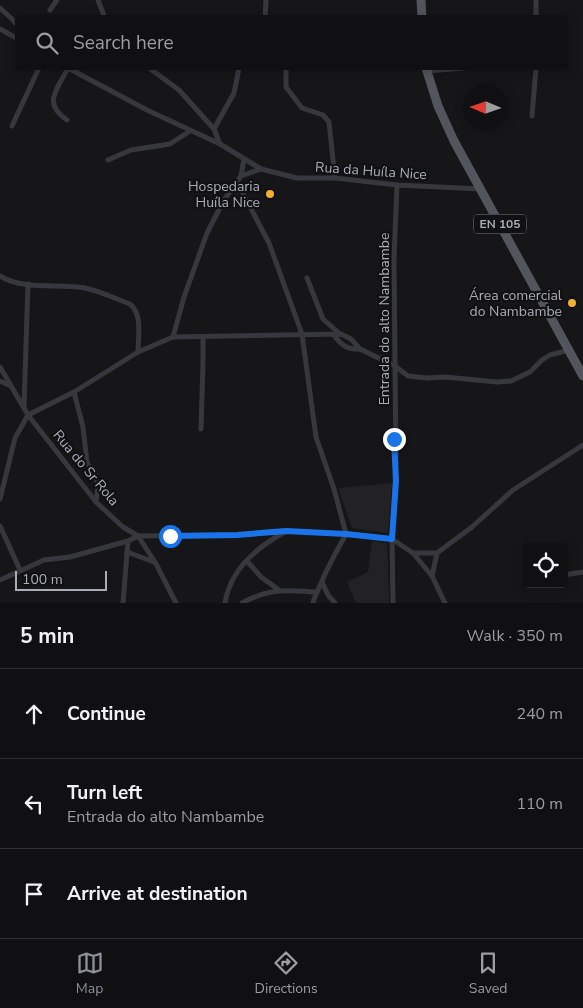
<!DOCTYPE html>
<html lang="en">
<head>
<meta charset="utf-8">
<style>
  :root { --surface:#101012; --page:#1e1e20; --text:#f1f3f6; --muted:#9c9d9f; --line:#303032; --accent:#8c9099 }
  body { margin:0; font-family:"Nunito Sans",sans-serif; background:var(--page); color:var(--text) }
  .controls { position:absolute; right:15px; bottom:15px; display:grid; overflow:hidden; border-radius:5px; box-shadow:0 2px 12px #0003 }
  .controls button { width:45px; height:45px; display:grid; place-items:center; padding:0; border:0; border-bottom:1px solid var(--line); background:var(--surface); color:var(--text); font:25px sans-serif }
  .compass { position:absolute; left:463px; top:85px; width:45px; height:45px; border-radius:50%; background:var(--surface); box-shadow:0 2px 12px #0003; rotate:272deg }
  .scale { position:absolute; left:15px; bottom:12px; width:92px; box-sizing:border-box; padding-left:5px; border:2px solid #a8adb8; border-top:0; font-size:14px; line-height:18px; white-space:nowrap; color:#a8adb8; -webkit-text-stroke:4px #111113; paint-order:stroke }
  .stop { position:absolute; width:15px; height:15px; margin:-11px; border:4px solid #1a73e8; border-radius:50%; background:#fff }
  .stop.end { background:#1a73e8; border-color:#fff; box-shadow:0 1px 5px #0008 }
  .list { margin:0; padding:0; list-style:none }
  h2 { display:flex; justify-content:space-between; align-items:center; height:65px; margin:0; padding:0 20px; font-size:21px }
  h2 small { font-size:16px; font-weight:400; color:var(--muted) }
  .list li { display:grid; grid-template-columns:32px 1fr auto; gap:15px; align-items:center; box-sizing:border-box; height:90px; padding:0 20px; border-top:1px solid var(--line) }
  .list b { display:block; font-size:19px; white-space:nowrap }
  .list p { margin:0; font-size:16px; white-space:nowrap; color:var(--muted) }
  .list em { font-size:16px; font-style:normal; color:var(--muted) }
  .icon { flex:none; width:28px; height:28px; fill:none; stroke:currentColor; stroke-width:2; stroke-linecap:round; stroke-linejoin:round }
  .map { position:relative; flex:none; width:583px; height:603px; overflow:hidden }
  .search { position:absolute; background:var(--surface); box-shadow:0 2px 12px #0003; left:15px; right:15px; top:15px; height:55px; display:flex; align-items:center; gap:12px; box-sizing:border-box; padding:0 18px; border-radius:5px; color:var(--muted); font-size:19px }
  .sheet { height:335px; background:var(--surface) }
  nav { display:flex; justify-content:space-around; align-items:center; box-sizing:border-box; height:70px; border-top:1px solid var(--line); background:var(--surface); font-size:14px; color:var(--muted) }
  nav a { display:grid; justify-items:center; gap:2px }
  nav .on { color:var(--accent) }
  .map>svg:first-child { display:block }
</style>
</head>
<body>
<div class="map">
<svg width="583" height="603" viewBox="0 0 583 603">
  <rect width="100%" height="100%" fill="#161618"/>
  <!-- built -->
  <g fill="#222225">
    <path d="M392 483 388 533 352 528 338 488Z"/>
    <path d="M372 541 387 543 389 603H356L347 582 368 572Z"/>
  </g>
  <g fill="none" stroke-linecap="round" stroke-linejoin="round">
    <!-- minor -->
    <g stroke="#37383d" stroke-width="5">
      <path d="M98 0 105 18"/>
      <path d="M536 0V18"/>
      <path d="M0 8 11 18 18 26"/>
      <path d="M50 10 57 0"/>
      <path d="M265 18 266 0"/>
      <path d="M0 29 18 39"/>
      <path d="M68 68 147 110 220 144 261 169 297 178H335L397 185 481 189"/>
      <path d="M149 68 179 90 214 129 220 144"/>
      <path d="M286 68V87L302 108 323 115 329 122 335 178"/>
      <path d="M427 71 464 68"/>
      <path d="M532 116 536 68"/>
      <path d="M67 120C42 103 57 90 68 68"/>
      <path d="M12 126 39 68"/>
      <path d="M214 129 234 93 239 68"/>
      <path d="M108 160 131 150 170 144 190 131"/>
      <path d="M241 176 244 159"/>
      <path d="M237 182 269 243 302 334 316 437 334 489 346 534C338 549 329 564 322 581 319 589 315 594 313 603"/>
      <path d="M0 276C25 291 58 283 85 288 100 291 116 299 130 304 143 315 138 337 138 352"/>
      <path d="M307 278 323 319 340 334"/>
      <path d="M334 335C341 345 347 350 360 349"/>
      <path d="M173 337 184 297 207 233 224 200 241 176 261 169"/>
      <path d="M0 367 28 415 96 502 123 527 138 536 155 562 176 603"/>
      <path d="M0 381 11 386"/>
      <path d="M74 392 83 427 87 463 95 474 98 485 96 502"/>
      <path d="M24 406 28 284"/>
      <path d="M201 429 203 363V337"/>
      <path d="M0 499 15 438 28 415 74 392 138 352 173 337 341 334 351 339 360 349 395 366 408 376 427 378 445 377 497 382 511 381 530 372 542 360 550 355 569 350"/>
      <path d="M0 526 20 570"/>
      <path d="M127 552 154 562"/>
      <path d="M413 553H437L472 527 513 490 583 445"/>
      <path d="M247 561 261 577 279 590"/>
      <path d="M564 575 583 572"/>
      <path d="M432 576 437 553"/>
      <path d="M0 580 44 560 70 557 128 541 138 536 237 535 286 531 346 534 392 539 413 553 432 576 445 603"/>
      <path d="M322 582 328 595 335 603"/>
      <path d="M123 603 128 541"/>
      <path d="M225 603C230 571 256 548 283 533"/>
      <path d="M242 603C270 588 285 590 316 592"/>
      <path d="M393 603 392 539 396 468 394 258 397 185"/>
    </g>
    <!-- primary -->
    <g stroke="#53555c" stroke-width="9">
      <path d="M421 0 422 18"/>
      <path d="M426 68 438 106 454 141 583 376"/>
    </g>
  </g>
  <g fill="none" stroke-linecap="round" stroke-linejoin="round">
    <!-- route -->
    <path stroke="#1a73e8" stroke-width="6" d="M170 536 237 535 286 531 346 534 392 539 396 481 394 439"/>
  </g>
  <!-- markers -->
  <g fill="#f2b134" stroke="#111113" stroke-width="2">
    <circle cx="270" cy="194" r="5"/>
    <circle cx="572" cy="303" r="5"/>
  </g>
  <g text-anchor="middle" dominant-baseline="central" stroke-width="4.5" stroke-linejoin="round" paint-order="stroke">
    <!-- shield labels -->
    <rect fill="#111113" stroke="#7b7e86" stroke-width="1" x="474" y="214.5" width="52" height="19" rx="4"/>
    <g font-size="12" font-weight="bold" fill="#a8adb8">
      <text x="500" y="224">EN 105</text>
    </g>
    <!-- street labels -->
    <g font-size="14" fill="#a8adb8" stroke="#111113">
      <text transform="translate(371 171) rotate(4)">Rua da Huíla Nice</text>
      <text transform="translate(384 319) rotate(-90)">Entrada do alto Nambambe</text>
      <text transform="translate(86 468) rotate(50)">Rua do Sr Rola</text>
    </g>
    <!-- poi labels -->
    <g font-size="14" fill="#a8adb8" stroke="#111113" text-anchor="end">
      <text x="260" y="186">Hospedaria<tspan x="260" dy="16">Huíla Nice</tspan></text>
      <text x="562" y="295">Área comercial<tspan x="562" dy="16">do Nambambe</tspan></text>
    </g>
  </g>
</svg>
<div class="controls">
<button><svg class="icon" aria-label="locate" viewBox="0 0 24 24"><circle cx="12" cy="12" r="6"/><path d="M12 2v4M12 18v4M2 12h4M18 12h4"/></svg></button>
</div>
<svg class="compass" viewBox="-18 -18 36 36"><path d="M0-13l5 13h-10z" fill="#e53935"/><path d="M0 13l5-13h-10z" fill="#9c9d9f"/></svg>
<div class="scale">100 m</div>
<div class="stop" style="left:170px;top:536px"></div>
<div class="stop end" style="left:394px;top:439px"></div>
<div class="search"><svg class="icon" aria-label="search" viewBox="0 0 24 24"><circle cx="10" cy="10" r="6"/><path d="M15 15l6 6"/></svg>Search here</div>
</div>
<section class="sheet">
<h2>5 min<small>Walk · 350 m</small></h2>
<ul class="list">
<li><svg class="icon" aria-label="ahead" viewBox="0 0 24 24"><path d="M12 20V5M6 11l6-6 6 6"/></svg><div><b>Continue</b></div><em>240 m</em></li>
<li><svg class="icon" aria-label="left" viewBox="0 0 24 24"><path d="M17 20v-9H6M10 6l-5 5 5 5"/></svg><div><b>Turn left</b><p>Entrada do alto Nambambe</p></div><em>110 m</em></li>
<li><svg class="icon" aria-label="arrive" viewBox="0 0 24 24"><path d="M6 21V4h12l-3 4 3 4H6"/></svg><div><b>Arrive at destination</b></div></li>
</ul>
</section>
<nav>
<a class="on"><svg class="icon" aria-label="map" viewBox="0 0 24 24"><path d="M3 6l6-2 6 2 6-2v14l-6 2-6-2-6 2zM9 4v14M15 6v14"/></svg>Map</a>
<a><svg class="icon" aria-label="directions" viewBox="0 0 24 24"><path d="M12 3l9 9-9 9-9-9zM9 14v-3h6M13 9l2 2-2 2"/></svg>Directions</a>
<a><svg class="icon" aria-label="saved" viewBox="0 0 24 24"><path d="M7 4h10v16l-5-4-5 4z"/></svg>Saved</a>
</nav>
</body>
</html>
